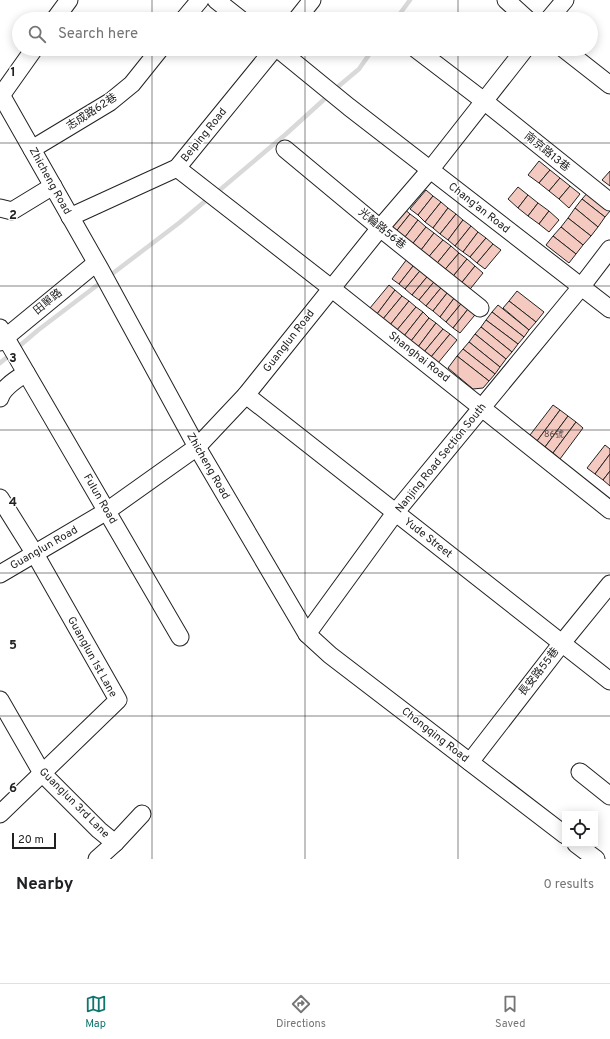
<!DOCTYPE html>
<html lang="en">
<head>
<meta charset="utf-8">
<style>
  :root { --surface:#fff; --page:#f2f2f2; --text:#202124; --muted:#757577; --line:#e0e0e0; --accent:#0f766e }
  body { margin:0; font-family:Overpass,"Noto Sans TC",sans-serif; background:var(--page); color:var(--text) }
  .controls { position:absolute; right:12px; bottom:12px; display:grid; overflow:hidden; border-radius:0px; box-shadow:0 2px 10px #0003 }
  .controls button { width:36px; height:36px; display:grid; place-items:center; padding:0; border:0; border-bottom:1px solid var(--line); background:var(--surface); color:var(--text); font:20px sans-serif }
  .scale { position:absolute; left:12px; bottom:10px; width:44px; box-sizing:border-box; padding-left:4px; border:2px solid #222; border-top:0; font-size:11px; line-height:14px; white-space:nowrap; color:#222; -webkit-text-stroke:3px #fff; paint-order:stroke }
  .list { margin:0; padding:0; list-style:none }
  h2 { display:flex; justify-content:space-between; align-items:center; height:52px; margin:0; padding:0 16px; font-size:17px }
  h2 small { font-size:13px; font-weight:400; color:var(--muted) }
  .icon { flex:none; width:22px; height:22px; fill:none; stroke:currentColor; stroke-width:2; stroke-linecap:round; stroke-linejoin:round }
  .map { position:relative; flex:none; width:610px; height:859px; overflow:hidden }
  .search { position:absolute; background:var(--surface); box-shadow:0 2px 10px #0003; left:12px; right:12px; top:12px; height:44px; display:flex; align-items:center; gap:10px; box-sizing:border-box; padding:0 14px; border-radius:22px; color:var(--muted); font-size:15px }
  .sheet { height:124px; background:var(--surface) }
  nav { display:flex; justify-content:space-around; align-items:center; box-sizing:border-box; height:56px; border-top:1px solid var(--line); background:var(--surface); font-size:11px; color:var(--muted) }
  nav a { display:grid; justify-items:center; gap:2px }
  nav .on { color:var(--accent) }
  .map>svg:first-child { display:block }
</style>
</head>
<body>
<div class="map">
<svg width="610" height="859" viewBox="0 0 610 859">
  <rect width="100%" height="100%" fill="#fff"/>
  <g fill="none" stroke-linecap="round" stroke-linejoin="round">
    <!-- stream -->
    <g stroke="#d9d9d9" stroke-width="4.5">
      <path d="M396 19 410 0"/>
      <path d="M334 90 359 69 373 49"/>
      <path d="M215 194 286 134 329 95"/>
      <path d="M16 349 37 331 179 223 209 198"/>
      <path d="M0 363 11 354"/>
    </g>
  </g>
  <!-- building -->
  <g fill="#f3c9c0" stroke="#222">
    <path d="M539 161 550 170 539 183 528 175Z"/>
    <path d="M550 170 560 178 549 191 539 183Z"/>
    <path d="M610 171V186L602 180Z"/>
    <path d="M560 178 570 186 559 199 549 191Z"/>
    <path d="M570 186 580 194 569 208 559 199Z"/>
    <path d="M518 187 528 195 518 208 508 199Z"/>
    <path d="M426 190 433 196 418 215 410 209Z"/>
    <path d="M590 190 610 206V211L605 217 582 199Z"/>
    <path d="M528 195 538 203 528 216 518 208Z"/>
    <path d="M433 196 441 202 425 222 418 215Z"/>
    <path d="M582 199 605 217 598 227 575 208Z"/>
    <path d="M441 202 448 208 433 228 425 222Z"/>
    <path d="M538 203 549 211 539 224 528 216Z"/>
    <path d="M402 207 410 214 394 234 385 228Z"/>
    <path d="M448 208 456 214 440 234 433 228Z"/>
    <path d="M575 208 598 227 591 236 568 218Z"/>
    <path d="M549 211 559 220 549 232 539 224Z"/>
    <path d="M410 214 418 220 402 241 394 234Z"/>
    <path d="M456 214 463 220 448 240 440 234Z"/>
    <path d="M568 218 591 236 583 245 561 227Z"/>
    <path d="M418 220 426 227 410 247 402 241Z"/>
    <path d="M463 220 471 226 455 246 448 240Z"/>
    <path d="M471 226 478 232 463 252 455 246Z"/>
    <path d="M426 227 434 233 418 254 410 247Z"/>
    <path d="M561 227 583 245 576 254 553 236Z"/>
    <path d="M478 232 486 238 470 257 463 252Z"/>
    <path d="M434 233 443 240 426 260 418 254Z"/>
    <path d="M553 236 576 254 569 263 546 245Z"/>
    <path d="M486 238 493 244 477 263 470 257Z"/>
    <path d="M443 240 451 246 434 267 426 260Z"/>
    <path d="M493 244 501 250 485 269 477 263Z"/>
    <path d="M451 246 459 253 442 273 434 267Z"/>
    <path d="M459 253 467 259 450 280 442 273Z"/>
    <path d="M410 255 417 261 399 284 392 279Z"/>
    <path d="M467 259 475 266 459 286 450 280Z"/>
    <path d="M417 261 424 266 405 289 399 284Z"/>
    <path d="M424 266 431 272 412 295 405 289Z"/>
    <path d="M475 266 483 273 467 293 459 286Z"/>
    <path d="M431 272 438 277 419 300 412 295Z"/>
    <path d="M438 277 445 283 426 306 419 300Z"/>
    <path d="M445 283 451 288 433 311 426 306Z"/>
    <path d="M389 285 395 290 377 314 370 308Z"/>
    <path d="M451 288 458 293 440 317 433 311Z"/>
    <path d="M395 290 402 296 383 319 377 314Z"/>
    <path d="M517 291 544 312 536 322 509 301Z"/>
    <path d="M458 293 465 299 446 322 440 317Z"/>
    <path d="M402 296 409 301 390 325 383 319Z"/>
    <path d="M465 299 472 304 453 328 446 322Z"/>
    <path d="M409 301 416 307 397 330 390 325Z"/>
    <path d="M509 301 536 322 529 330 503 308Z"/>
    <path d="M472 304 479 310 460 333 453 328Z"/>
    <path d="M498 305 529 330 524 337 492 312Z"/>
    <path d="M416 307 423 312 404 336 397 330Z"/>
    <path d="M423 312 429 318 411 341 404 336Z"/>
    <path d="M492 312 524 337 518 344 486 320Z"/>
    <path d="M429 318 436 323 418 347 411 341Z"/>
    <path d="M486 320 518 344 512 352 481 327Z"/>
    <path d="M436 323 443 329 424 352 418 347Z"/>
    <path d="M481 327 512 352 506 359 475 334Z"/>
    <path d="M443 329 450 334 431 357 424 352Z"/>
    <path d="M450 334 457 340 438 363 431 357Z"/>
    <path d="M475 334 506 359 500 367 469 342Z"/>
    <path d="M469 342 500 367 495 374 463 349Z"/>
    <path d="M463 349 495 374 489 381 457 356Z"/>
    <path d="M457 356 489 381 483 388 473 389 448 368Z"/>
    <path d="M553 405 560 410 537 441 530 435Z"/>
    <path d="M560 410 568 416 545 447 537 441Z"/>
    <path d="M568 416 576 422 553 453 545 447Z"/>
    <path d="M576 422 583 428 560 459 553 453Z"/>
    <path d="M605 445 610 449V454L595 474 587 468Z"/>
    <path d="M610 454V471L603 480 595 474Z"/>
    <path d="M610 471V486L603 480Z"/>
  </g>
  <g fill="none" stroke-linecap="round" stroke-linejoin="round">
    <!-- minor casing -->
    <g stroke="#222" stroke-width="19">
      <g id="minor">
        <path d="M216 0 240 19"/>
        <path d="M506 0 527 19"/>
        <path d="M55 19 69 0"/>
        <path d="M184 19 200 0"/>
        <path d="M297 19 312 0"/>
        <path d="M549 19 565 0"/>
        <path d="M278 49 349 107 610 309"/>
        <path d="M416 49 484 101 610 202"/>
        <path d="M564 49 610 85"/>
        <path d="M0 93 100 269 197 447 307 634 330 655 565 835"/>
        <path d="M0 97 34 49"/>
        <path d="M32 149 110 102 132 84 160 49"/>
        <path d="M285 149 380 228 480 308"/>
        <path d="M177 168 331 288 610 510"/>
        <path d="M0 208 12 211 53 186"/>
        <path d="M70 217 177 168 274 49"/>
        <path d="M0 328 180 637"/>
        <path d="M0 342 96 263"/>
        <path d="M246 395 610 681"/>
        <path d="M0 398C3 387 17 379 26 373"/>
        <path d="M0 498 35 554 118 700 0 814"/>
        <path d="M0 574 107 511 197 447 246 395 380 228 430 170 525 49"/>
        <path d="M307 634 395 513 581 287 610 249"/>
        <path d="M0 700 42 773 99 830 115 843"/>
        <path d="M470 762 562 643 610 584"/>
        <path d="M580 772 610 796"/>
        <path d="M576 844 596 859"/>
        <path d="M97 859 115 843 142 814"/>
      </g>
    </g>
    <!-- minor -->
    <use href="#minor" stroke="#fff" stroke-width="17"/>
  </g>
  <!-- grid -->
  <path fill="none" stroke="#222" stroke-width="1" stroke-opacity="0.55" d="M152 0V19M305 0V19M458 0V19M152 49V859M305 49V859M458 49V859M0 143H610M0 286H610M0 430H610M0 573H610M0 716H610"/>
  <g text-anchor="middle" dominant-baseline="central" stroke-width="3" stroke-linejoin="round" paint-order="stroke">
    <!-- number labels -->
    <g font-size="9" fill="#564c4a">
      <text x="554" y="434">86號</text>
    </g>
    <!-- street labels -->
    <g font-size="11" fill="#222" stroke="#fff">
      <text transform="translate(92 112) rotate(-33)">志成路62巷</text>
      <text transform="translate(204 135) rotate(-51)">Beiping Road</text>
      <text transform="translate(547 152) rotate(39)">南京路13巷</text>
      <text transform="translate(50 181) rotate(61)">Zhicheng Road</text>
      <text transform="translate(479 208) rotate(38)">Chang'an Road</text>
      <text transform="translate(382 229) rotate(39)">光輪路56巷</text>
      <text transform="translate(48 302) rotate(-39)">田單路</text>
      <text transform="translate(289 341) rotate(-52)">Guanglun Road</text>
      <text transform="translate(419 357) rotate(38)">Shanghai Road</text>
      <text transform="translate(441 458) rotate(-51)">Nanjing Road Section South</text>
      <text transform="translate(208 466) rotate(60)">Zhicheng Road</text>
      <text transform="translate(100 499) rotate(60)">Fulun Road</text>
      <text transform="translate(428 538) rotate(38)">Yude Street</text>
      <text transform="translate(44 548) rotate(-30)">Guanglun Road</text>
      <text transform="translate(92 657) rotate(61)">Guanglun 1st Lane</text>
      <text transform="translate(539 672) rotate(-52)">長安路55巷</text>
      <text transform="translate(435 735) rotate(38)">Chongqing Road</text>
      <text transform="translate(74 803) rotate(45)">Guanglun 3rd Lane</text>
    </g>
  </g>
  <g font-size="13" text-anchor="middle" font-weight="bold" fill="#222" stroke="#fff" stroke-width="3" stroke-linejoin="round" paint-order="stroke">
    <text x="13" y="76">1</text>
    <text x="13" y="219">2</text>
    <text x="13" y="362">3</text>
    <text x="13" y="506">4</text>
    <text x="13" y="649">5</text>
    <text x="13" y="792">6</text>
  </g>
</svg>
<div class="controls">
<button><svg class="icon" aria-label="locate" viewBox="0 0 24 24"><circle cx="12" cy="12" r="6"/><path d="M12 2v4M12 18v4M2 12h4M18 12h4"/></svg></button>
</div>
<div class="scale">20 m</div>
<div class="search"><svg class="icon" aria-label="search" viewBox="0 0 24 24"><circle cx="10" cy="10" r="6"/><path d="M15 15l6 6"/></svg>Search here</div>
</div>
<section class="sheet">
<h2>Nearby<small>0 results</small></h2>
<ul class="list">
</ul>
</section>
<nav>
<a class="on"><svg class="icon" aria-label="map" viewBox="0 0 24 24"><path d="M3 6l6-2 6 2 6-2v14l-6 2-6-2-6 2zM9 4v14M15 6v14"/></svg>Map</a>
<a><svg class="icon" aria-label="directions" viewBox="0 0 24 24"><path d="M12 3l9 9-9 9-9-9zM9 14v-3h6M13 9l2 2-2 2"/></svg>Directions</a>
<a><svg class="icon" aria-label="saved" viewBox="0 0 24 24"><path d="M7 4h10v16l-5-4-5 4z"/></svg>Saved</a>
</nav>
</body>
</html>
